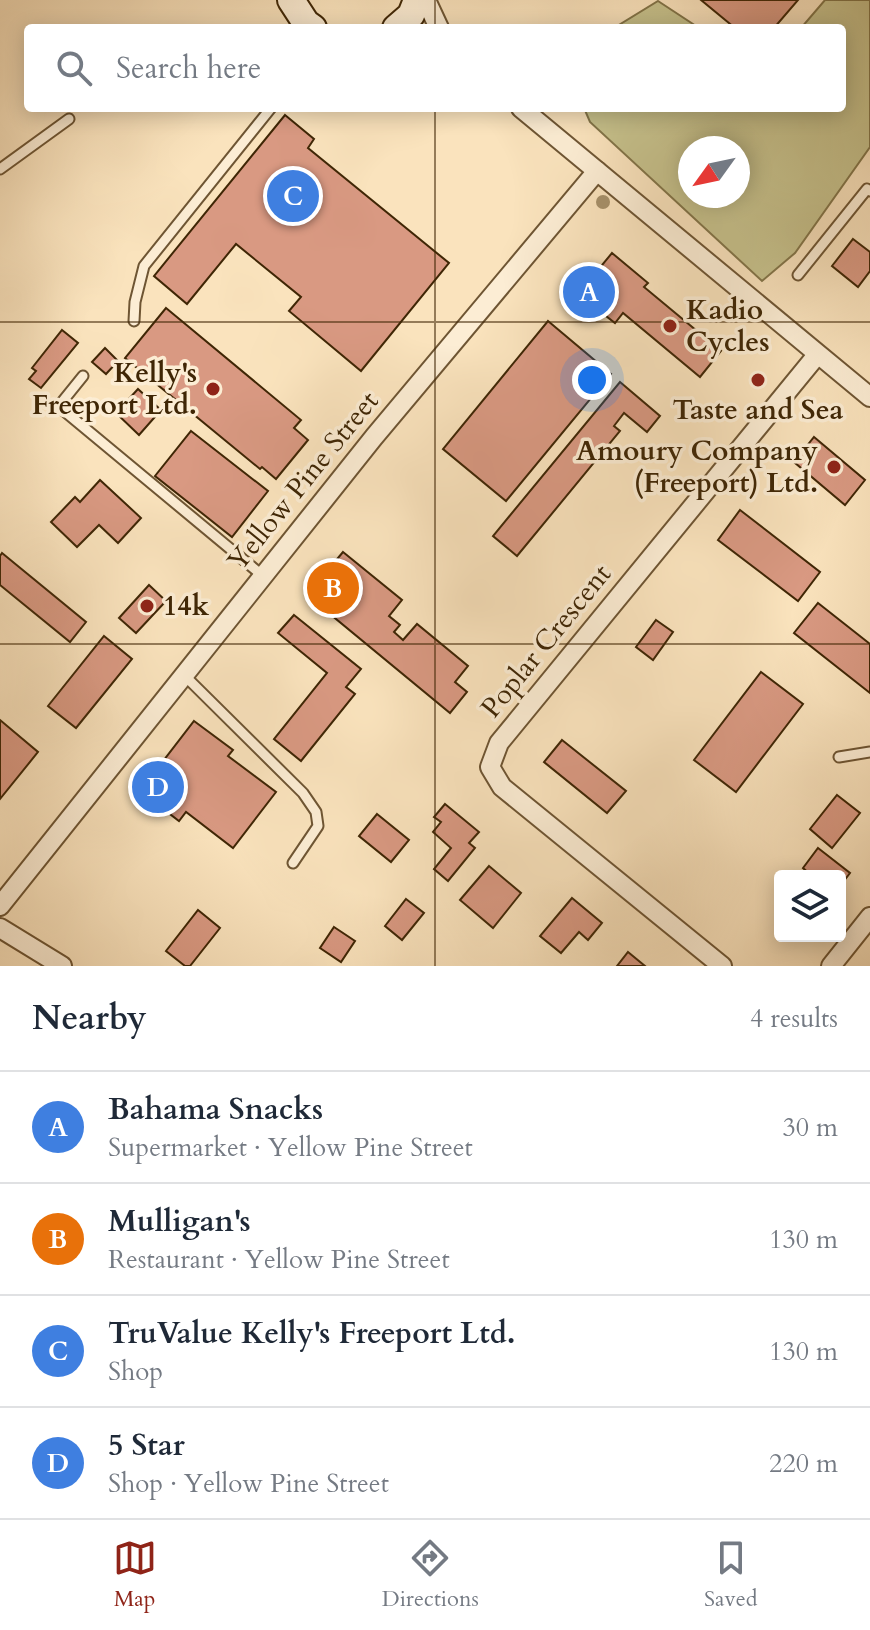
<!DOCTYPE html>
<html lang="en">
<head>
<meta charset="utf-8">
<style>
  :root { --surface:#fff; --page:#f2f2f3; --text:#1f2937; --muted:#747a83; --line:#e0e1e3; --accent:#8f2418 }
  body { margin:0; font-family:Cardo,serif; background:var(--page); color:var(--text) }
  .controls { position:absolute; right:24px; bottom:24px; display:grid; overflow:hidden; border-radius:8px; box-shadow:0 4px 20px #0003 }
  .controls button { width:72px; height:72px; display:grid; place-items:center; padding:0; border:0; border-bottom:2px solid var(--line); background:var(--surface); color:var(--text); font:40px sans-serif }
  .compass { position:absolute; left:678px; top:136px; width:72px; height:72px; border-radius:50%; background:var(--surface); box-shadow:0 4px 20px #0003; rotate:237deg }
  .you { position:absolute; left:592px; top:380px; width:28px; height:28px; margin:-20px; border:6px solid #fff; border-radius:50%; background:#1a73e8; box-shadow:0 0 0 12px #1a73e833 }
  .badge { display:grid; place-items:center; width:52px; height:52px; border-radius:50%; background:var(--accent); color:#fff; font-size:26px; font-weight:700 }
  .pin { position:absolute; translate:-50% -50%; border:4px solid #fff; box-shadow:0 2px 8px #0006 }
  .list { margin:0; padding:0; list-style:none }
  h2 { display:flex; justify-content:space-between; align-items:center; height:104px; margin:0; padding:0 32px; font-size:34px }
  h2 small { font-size:26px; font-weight:400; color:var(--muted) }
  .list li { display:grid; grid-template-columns:52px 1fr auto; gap:24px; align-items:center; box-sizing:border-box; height:112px; padding:0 32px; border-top:2px solid var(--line) }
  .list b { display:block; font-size:30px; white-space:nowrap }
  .list p { margin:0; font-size:26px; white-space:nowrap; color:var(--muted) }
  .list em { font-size:26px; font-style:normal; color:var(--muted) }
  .icon { flex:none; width:44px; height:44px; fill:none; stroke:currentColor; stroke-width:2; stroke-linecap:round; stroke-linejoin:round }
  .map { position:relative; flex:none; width:870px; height:966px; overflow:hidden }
  .search { position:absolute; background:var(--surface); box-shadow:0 4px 20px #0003; left:24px; right:24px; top:24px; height:88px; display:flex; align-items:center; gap:20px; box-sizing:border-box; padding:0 28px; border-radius:8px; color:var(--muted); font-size:30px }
  .sheet { height:552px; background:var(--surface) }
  nav { display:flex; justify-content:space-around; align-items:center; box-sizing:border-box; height:112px; border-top:2px solid var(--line); background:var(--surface); font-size:22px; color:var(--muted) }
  nav a { display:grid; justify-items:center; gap:4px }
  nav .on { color:var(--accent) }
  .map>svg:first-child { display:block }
</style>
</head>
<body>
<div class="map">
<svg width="870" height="966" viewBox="0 0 870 966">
  <rect width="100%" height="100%" fill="#fae3bd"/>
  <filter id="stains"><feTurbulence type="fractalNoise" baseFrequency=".0025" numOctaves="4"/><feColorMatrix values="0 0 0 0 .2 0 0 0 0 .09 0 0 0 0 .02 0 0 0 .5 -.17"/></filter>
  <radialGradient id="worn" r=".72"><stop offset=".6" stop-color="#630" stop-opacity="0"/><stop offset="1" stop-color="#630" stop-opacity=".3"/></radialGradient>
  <!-- green -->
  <g fill="#c6c18c" stroke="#827448" stroke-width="2" fill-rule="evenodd">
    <path d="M825 0H870V147L795 253 762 281 590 122 584 108H842V28H801ZM690 148H738V196H690Z"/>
    <path d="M658 1 699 28H614Z"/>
  </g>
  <!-- building -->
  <g fill="#d99982" stroke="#3f2605" stroke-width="2">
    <path d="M701 0H798L774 28H735Z"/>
    <path d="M285 115 314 139 308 148 449 263 361 371 289 311 301 297 236 244 187 304 154 276Z"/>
    <path d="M853 239 870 252V271L858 287 832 266Z"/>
    <path d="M612 253 648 283 644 287 721 351 700 377 623 313 615 323 578 294Z"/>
    <path d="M166 308 301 420 294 428 308 440 276 479 262 467 260 469 125 358Z"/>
    <path d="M548 321 611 374 506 501 443 449Z"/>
    <path d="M62 330 78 343 41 388 29 379 36 371 32 368Z"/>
    <path d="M105 348 118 361 106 374 92 362Z"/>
    <path d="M620 382 660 416 647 432 624 413 614 426 620 431 517 556 493 536Z"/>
    <path d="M138 389 161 410 139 435 116 413Z"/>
    <path d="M191 431 268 491 232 537 155 476Z"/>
    <path d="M814 437 865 480 845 505 794 462Z"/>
    <path d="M100 480 141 518 118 543 99 525 77 547 51 522 75 497 80 502Z"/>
    <path d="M740 510 820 572 798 601 718 540Z"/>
    <path d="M343 552 402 600 389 616 400 625 394 632 403 640 417 624 468 666 455 682 467 692 450 713 307 595Z"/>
    <path d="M2 553 86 622 70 642 0 585V556Z"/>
    <path d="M149 585 166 601 136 633 119 618Z"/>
    <path d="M818 603 870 644V693L794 633Z"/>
    <path d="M294 615 361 669 346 687 355 694 301 761 274 739 327 673 278 633Z"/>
    <path d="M656 620 673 632 653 660 636 647Z"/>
    <path d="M104 636 132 659 76 728 48 706Z"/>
    <path d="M761 672 803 704 736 792 694 760Z"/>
    <path d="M0 720 38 752 0 799Z"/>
    <path d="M194 721 233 750 228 756 276 792 233 848 186 812 179 821 140 791Z"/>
    <path d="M562 740 626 791 607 813 544 762Z"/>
    <path d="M837 795 860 813 832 848 810 829Z"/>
    <path d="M445 804 479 832 469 843 475 848 448 881 434 869 451 848 433 832 441 822 434 817Z"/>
    <path d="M377 814 409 840 391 862 359 836Z"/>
    <path d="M818 848 850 873 840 886V876H812L803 868Z"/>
    <path d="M489 866 521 893 493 928 460 900Z"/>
    <path d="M572 898 602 923 588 940 579 932 561 953 540 936Z"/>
    <path d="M406 899 424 913 402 940 385 926Z"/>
    <path d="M198 910 220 928 190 966H185L166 951Z"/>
    <path d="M334 927 355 941 341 962 320 948Z"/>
    <path d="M628 952 645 966H617Z"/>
  </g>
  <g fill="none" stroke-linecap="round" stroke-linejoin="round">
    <!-- lane casing -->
    <g stroke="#6e5533" stroke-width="13">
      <g id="lane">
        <path d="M0 169 69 119"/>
        <path d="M798 275 867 189 870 191"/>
        <path d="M134 321 135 302 144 266 271 108"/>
        <path d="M83 376 62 402 63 410 263 576"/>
        <path d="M184 675 303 793 316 812 318 826 293 863"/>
        <path d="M839 757 870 752"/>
      </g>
    </g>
    <!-- street casing -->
    <g stroke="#6e5533" stroke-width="22">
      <g id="street">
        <path d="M426 0 439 28"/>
        <path d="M521 108 870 397"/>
        <path d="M0 906 374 437 597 171"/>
        <path d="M0 928 62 966"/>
        <path d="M722 966 502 787 490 767 499 743 817 355"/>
        <path d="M831 966 870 917"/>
      </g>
    </g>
    <!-- secondary casing -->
    <g stroke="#3f2605" stroke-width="30">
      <g id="secondary">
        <path d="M291 0 306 23 313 28"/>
        <path d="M396 28 411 15 417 0"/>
      </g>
    </g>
    <!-- lane -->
    <use href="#lane" stroke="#fcedd4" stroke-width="9"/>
    <!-- street -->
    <use href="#street" stroke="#fcedd4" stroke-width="18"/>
    <!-- secondary -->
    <use href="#secondary" stroke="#fcedd4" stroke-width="26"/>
  </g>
  <!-- trees -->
  <circle fill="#a6906a" cx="603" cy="202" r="7"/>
  <!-- grid -->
  <path fill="none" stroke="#3f2605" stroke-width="2" stroke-opacity="0.55" d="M435 0V28M435 108V966M0 322H870M0 644H870"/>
  <!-- markers -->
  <g fill="#8f2418" stroke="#fcedd4" stroke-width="3">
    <circle cx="670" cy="326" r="8"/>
    <circle cx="758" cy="380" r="8"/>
    <circle cx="213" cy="389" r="8"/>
    <circle cx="834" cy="467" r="8"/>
    <circle cx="147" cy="606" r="8"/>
  </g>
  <g text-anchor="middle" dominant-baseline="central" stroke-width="7" stroke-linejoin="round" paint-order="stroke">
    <!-- poi labels -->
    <g font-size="28" font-weight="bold" fill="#3f2605" stroke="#fcedd4" text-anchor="start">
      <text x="686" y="310">Kadio<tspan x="686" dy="32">Cycles</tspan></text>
      <text x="197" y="373" text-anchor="end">Kelly's<tspan x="197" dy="32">Freeport Ltd.</tspan></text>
      <text x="758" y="410" text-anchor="middle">Taste and Sea</text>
      <text x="818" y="451" text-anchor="end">Amoury Company<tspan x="818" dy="32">(Freeport) Ltd.</tspan></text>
      <text x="163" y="606">14k</text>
    </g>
    <!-- street labels -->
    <g font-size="28" fill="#3f2605" stroke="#fcedd4">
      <text transform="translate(303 481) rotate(-51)">Yellow Pine Street</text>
      <text transform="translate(546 641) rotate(-51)">Poplar Crescent</text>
    </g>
  </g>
  <rect width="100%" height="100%" filter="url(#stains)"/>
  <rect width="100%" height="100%" fill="url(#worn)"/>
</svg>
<div class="controls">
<button><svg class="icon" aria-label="layers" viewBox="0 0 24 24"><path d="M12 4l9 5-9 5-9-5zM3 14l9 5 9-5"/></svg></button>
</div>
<svg class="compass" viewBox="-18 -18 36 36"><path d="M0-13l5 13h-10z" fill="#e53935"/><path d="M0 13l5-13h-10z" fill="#747a83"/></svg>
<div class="you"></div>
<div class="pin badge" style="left:589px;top:292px;background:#3f7fe0">A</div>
<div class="pin badge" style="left:333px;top:588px;background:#e8710a">B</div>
<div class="pin badge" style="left:293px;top:196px;background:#3f7fe0">C</div>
<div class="pin badge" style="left:158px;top:787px;background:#3f7fe0">D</div>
<div class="search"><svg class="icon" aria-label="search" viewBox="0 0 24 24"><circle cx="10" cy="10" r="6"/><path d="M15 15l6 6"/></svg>Search here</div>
</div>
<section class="sheet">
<h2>Nearby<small>4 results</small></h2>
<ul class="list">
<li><span class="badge" style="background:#3f7fe0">A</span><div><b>Bahama Snacks</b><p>Supermarket · Yellow Pine Street</p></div><em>30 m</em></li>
<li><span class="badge" style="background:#e8710a">B</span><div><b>Mulligan's</b><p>Restaurant · Yellow Pine Street</p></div><em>130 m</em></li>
<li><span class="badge" style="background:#3f7fe0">C</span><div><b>TruValue Kelly's Freeport Ltd.</b><p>Shop</p></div><em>130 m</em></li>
<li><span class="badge" style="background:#3f7fe0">D</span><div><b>5 Star</b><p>Shop · Yellow Pine Street</p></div><em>220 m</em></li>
</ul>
</section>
<nav>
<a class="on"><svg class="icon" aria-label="map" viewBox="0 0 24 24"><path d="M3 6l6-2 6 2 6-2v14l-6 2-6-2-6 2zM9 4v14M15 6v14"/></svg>Map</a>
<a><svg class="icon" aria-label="directions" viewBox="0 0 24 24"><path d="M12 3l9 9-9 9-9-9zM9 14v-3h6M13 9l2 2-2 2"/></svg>Directions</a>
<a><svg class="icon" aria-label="saved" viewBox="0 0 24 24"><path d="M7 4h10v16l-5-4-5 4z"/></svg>Saved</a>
</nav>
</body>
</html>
